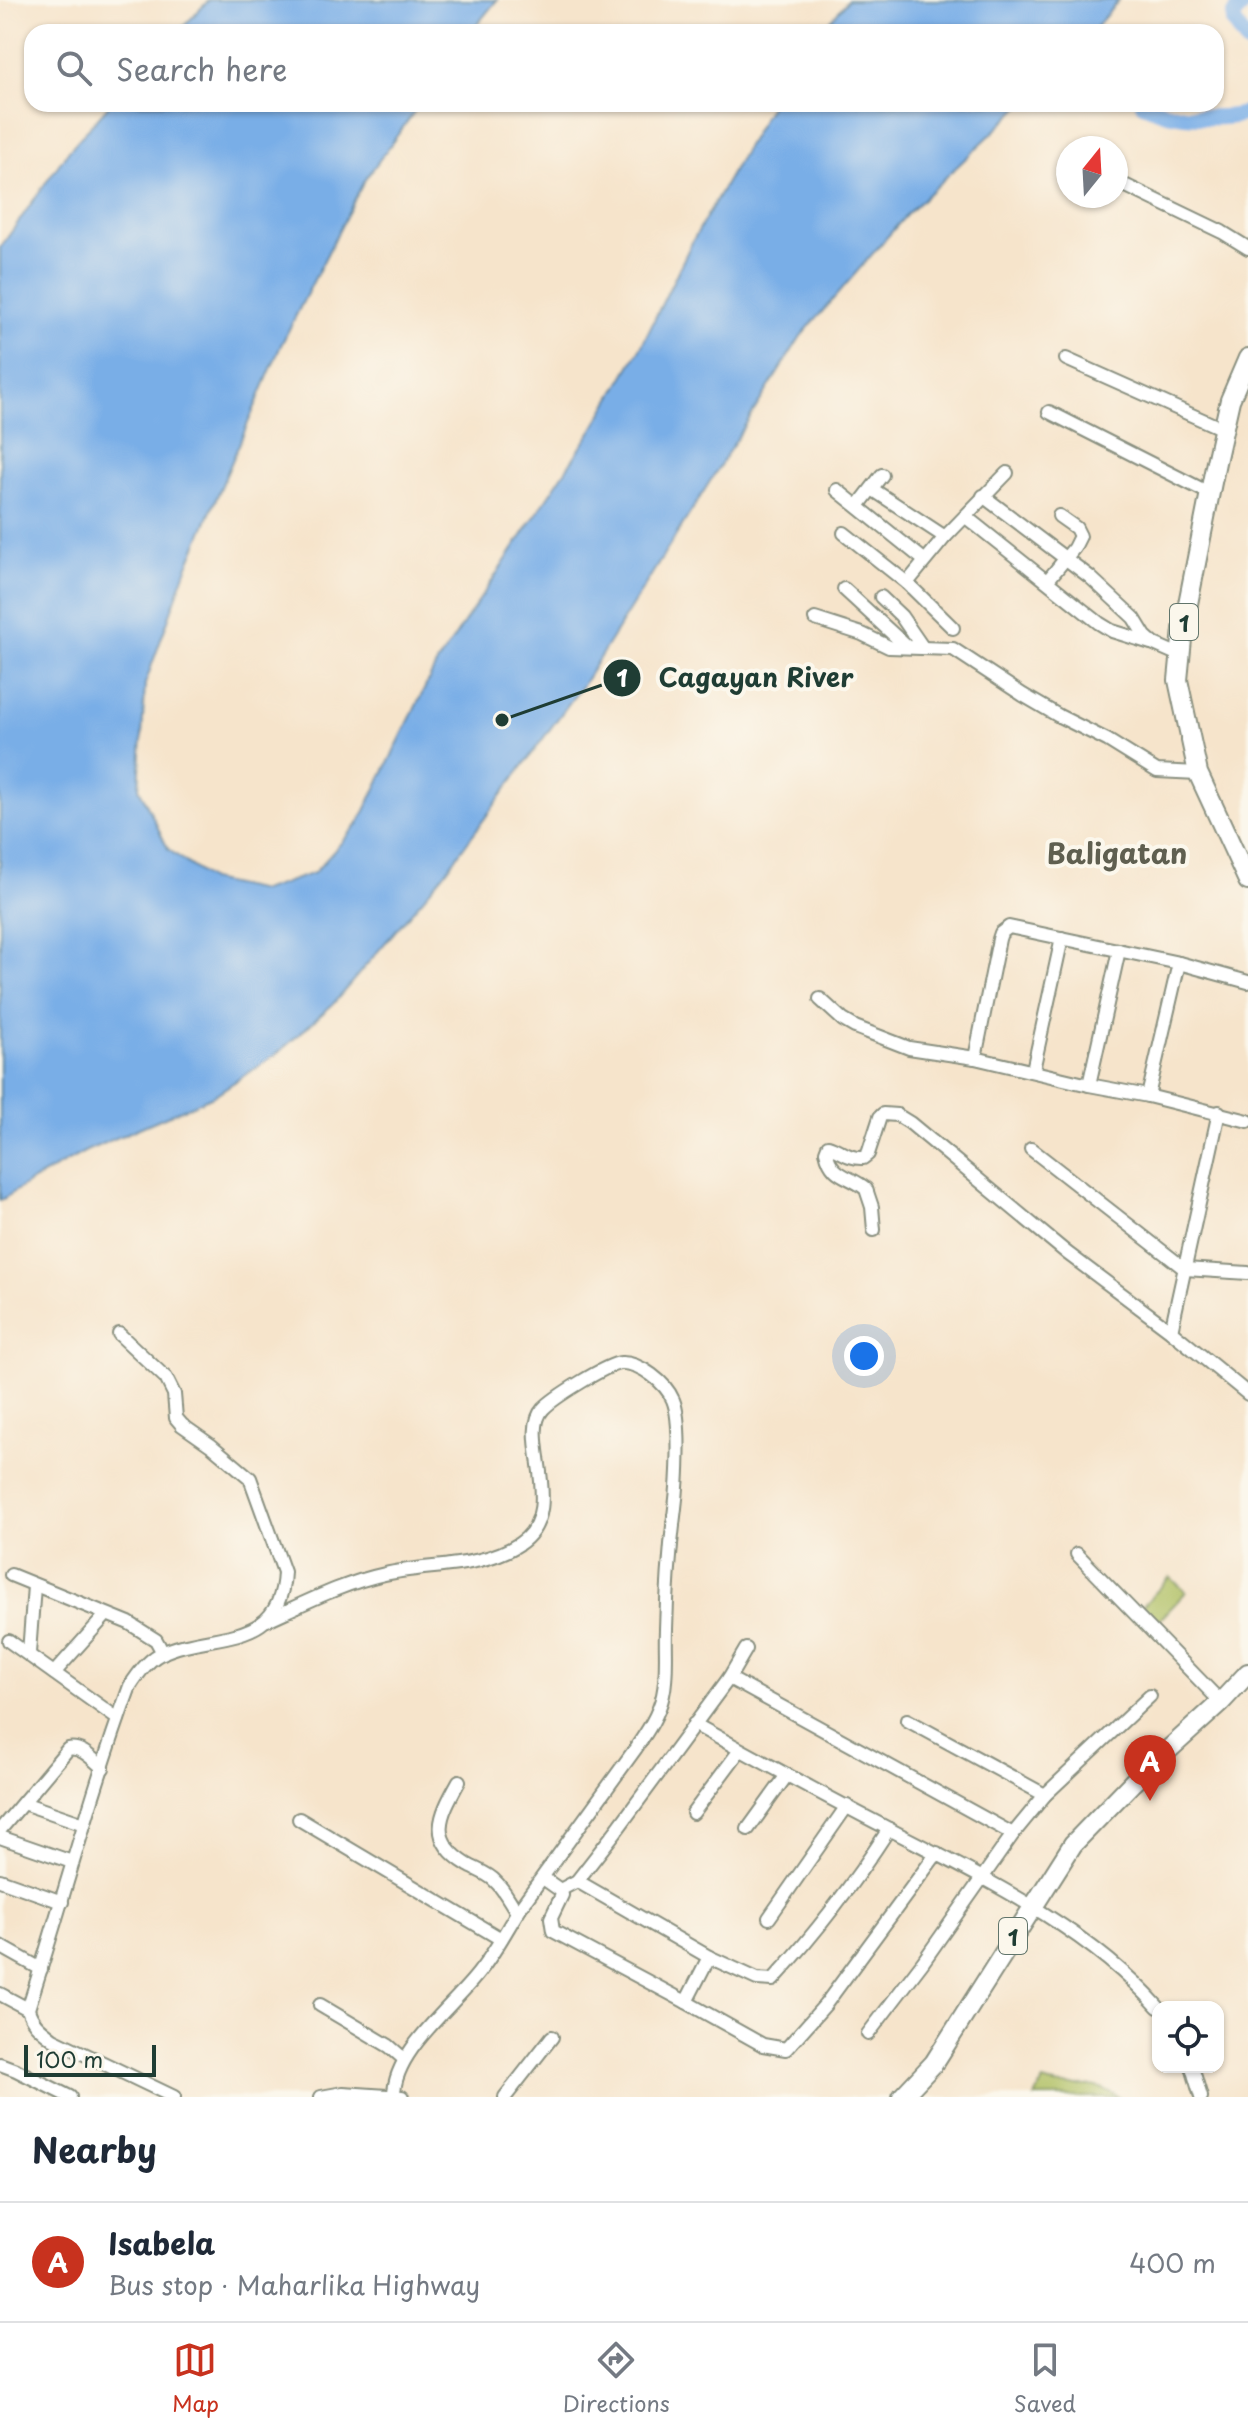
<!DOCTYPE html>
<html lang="en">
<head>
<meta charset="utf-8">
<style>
  :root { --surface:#fff; --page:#f6f6f7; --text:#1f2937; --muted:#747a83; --line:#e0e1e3; --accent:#c8321e }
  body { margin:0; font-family:"Playpen Sans",sans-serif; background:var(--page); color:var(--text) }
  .controls { position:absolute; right:24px; bottom:24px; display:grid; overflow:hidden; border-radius:16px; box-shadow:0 2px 6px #0004 }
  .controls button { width:72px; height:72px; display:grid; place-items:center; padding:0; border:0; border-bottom:2px solid var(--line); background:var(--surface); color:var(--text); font:40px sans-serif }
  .compass { position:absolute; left:1056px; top:136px; width:72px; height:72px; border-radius:50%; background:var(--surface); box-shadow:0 2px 6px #0004; rotate:18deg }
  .scale { position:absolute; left:24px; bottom:20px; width:132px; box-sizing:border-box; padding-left:8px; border:4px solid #1f3d34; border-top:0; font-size:22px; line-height:28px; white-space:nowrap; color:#1f3d34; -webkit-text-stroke:6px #fbf7ec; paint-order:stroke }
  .you { position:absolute; left:864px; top:1356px; width:28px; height:28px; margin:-20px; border:6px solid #fff; border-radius:50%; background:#1a73e8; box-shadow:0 0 0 12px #1a73e833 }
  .badge { display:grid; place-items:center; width:52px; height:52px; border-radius:50%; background:var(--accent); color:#fff; font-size:26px; font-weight:700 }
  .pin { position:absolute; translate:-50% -66px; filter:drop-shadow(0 2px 4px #0008) }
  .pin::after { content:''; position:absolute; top:42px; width:28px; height:24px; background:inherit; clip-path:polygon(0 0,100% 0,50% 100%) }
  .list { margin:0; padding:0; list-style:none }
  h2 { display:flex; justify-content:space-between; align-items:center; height:104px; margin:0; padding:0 32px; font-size:34px }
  h2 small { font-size:26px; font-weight:400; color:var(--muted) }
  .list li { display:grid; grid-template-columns:52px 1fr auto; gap:24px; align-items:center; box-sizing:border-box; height:120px; padding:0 32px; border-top:2px solid var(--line) }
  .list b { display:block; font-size:30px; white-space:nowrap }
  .list p { margin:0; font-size:26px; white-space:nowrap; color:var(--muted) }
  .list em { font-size:26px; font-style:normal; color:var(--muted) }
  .icon { flex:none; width:44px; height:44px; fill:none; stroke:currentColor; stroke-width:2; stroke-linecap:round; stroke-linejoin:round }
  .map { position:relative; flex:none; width:1248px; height:2097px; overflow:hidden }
  .search { position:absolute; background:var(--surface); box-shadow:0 2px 6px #0004; left:24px; right:24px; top:24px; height:88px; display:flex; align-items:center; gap:20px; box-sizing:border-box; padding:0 28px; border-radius:24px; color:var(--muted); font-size:30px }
  .sheet { height:224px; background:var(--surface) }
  nav { display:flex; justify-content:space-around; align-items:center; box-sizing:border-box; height:112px; border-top:2px solid var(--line); background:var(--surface); font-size:22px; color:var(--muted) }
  nav a { display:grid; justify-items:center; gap:4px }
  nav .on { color:var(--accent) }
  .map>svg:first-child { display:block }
</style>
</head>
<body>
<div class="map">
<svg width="1248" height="2097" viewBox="0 0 1248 2097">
  <rect width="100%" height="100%" fill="#fbf7ec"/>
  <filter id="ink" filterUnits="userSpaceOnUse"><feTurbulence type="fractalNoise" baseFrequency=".0125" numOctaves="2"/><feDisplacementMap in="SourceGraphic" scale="16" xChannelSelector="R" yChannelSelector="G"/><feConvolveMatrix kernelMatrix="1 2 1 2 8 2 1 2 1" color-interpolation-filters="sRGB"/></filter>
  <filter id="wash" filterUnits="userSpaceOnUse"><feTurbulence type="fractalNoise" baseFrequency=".006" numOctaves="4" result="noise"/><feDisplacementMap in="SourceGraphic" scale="32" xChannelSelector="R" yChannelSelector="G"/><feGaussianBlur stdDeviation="1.8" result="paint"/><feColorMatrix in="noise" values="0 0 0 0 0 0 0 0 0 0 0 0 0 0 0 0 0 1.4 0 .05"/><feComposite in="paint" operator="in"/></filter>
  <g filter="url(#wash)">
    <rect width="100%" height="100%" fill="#f6e4cb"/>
    <!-- pitch -->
    <g fill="#afbf62" stroke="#677e4b" stroke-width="2">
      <path d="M1170 1577 1186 1592 1153 1627 1137 1612Z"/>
      <path d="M1043 2082C1072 2093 1088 2076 1119 2097H1035Z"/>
    </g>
    <!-- water -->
    <g fill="#79aee7" stroke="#4c768e" stroke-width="2">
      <path d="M209 0H497L471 32H178Z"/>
      <path d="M848 0H1119L1092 32H821Z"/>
      <path d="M110 104H420L364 181 281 345 186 570 145 684 139 788 168 849 210 880 262 891 314 873 359 823 436 665 593 429 641 347 692 242 771 104H1023L908 213 801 336 583 684 444 874 333 1004 278 1053 213 1096 86 1151 31 1181 0 1201V248L69 150Z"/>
    </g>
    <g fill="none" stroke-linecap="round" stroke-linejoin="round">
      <!-- river -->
      <g stroke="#79aee7" stroke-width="16">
        <path d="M1248 0 1234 14V22L1248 43"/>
        <path d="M1143 104C1150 107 1159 111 1167 113 1183 117 1236 121 1248 111"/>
      </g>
    </g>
  </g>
  <g filter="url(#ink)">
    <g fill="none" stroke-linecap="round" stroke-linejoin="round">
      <!-- minor casing -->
      <g stroke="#8a9080" stroke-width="16">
        <g id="minor">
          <path d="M1116 181 1222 232 1248 248"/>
          <path d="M1066 359 1223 429"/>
          <path d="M1049 412 1209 493"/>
          <path d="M872 489 945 537"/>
          <path d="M837 490 924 560"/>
          <path d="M983 496 1090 577 1134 618 1145 636 1154 644 1179 655"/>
          <path d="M858 506 882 475"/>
          <path d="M966 517 1099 623 1112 631 1151 643"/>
          <path d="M844 533 907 583 953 628"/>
          <path d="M1048 580 1074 548 1080 536 1076 528 1059 516"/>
          <path d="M907 583 945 537 1007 473"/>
          <path d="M844 589 907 647"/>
          <path d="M881 597 901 616 923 648"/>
          <path d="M815 619 862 634 889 647 953 649 1023 695 1059 716 1107 740 1157 771 1198 773"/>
          <path d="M820 999 843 1020 855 1027 909 1048 975 1058 1089 1085 1148 1096 1248 1121"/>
          <path d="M975 1058 999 939 1001 933 1009 927 1179 963 1248 982"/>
          <path d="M1033 1070 1062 938"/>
          <path d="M1089 1085 1119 950"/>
          <path d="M1148 1096 1179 963"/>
          <path d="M1031 1149 1185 1269 1248 1273"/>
          <path d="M874 1230 872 1207 866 1189C848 1174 832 1178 826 1151L828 1146C841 1150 848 1159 863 1158L868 1154 880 1117 883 1114 897 1115 910 1123 1067 1253 1171 1331 1248 1394"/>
          <path d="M1171 1331 1219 1112"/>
          <path d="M119 1334 166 1378 174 1394 176 1418 182 1425 212 1446 250 1478 284 1572C281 1652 210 1629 160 1654 147 1661 138 1674 130 1686 91 1792 63 1901 28 2009 32 2024 42 2030 53 2039L174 2097"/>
          <path d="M1077 1554 1221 1702"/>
          <path d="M11 1575 129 1623 156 1640 163 1653"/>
          <path d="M267 1620C305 1603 343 1583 385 1574 428 1564 481 1569 519 1544 569 1511 518 1436 543 1409 553 1398 607 1364 621 1363 640 1362 666 1383 673 1400 682 1421 678 1484 675 1508 670 1548 667 1588 666 1629 665 1651 668 1673 663 1695 659 1714 647 1732 636 1748L517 1912"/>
          <path d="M9 1641 118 1719"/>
          <path d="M29 1653 34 1586"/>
          <path d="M54 1673 106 1615"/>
          <path d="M729 1678 1013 1834"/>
          <path d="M907 1720 1045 1795"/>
          <path d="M694 1724C759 1760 823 1795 889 1829 983 1878 1087 1927 1158 2007"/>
          <path d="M23 1803 84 1824"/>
          <path d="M693 1813 740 1750"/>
          <path d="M299 1819 501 1939"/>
          <path d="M748 1829 787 1775"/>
          <path d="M0 1830 68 1749C82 1746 93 1760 103 1768"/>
          <path d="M0 1837 72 1862"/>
          <path d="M543 1878 560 1890 562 1895 551 1918 553 1931 686 2002 709 1957 757 1979 773 1980C817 1932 854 1883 889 1829"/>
          <path d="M0 1880 62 1902"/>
          <path d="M577 1881 709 1957"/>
          <path d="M560 1890 577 1881 616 1831 729 1678 746 1649"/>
          <path d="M769 1918 847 1806"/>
          <path d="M0 1946 41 1969"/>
          <path d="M0 1994 28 2009"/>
          <path d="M686 2002 763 2045 786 2049 825 2005 937 1853"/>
          <path d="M320 2005 389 2046 404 2059"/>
          <path d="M868 2034 923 1962 1013 1834 1045 1795 1150 1696"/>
          <path d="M0 2064 16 2070 70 2097"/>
          <path d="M1192 2067 1201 2097"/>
          <path d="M394 2096C393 2051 454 2006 480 1971 495 1952 507 1929 520 1908L517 1912C510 1902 504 1889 495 1881 489 1874 477 1870 468 1865 427 1840 439 1817 459 1781"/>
          <path d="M321 2097 343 2093 402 2097"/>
          <path d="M505 2097 552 2037"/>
        </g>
      </g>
      <!-- highway casing -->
      <g stroke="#8a9080" stroke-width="22">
        <g id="highway">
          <path d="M1248 358 1230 400 1216 462 1183 629 1178 680 1198 773 1248 881"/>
          <path d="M902 2097 934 2063 1073 1844 1133 1782 1221 1702 1248 1673"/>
        </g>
      </g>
      <!-- minor -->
      <use href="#minor" stroke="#fff" stroke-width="12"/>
      <!-- highway -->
      <use href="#highway" stroke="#fff" stroke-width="18"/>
    </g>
  </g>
  <g text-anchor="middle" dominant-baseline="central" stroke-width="8" stroke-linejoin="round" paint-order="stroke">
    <!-- shield labels -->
    <g fill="#fbf7ec" stroke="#61756b" stroke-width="2">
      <rect x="1170" y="604" width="28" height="36" rx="6"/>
      <rect x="999" y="1918" width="28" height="36" rx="6"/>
    </g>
    <g font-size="22" font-weight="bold" fill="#1f3d34">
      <text x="1184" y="622">1</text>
      <text x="1013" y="1936">1</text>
    </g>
    <!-- quarter labels -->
    <g font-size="28" font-weight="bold" fill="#5f5f50" stroke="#fbf7ec">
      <text x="1117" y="852">Baligatan</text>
    </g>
  </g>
  <!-- callouts -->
  <path fill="none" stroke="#1f3d34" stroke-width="3" d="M502 720L622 678"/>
  <g fill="#1f3d34" stroke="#fbf7ec" stroke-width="3">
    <circle cx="502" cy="720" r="8"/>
    <circle cx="622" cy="678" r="20"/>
  </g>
  <g font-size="24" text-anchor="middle" font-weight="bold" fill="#fff">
    <text x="622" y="687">1</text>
  </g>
  <g font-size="26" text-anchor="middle" font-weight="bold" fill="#1f3d34" stroke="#fbf7ec" stroke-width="8" stroke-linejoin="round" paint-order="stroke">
    <text x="756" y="687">Cagayan River</text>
  </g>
</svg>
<div class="controls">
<button><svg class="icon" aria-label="locate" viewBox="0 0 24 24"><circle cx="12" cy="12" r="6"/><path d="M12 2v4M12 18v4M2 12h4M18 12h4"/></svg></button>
</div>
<svg class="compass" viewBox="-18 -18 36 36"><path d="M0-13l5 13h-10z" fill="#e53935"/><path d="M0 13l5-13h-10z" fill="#747a83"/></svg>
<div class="scale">100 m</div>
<div class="you"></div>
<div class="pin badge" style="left:1150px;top:1801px">A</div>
<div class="search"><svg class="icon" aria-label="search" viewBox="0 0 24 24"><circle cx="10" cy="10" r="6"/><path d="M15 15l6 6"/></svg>Search here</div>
</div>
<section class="sheet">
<h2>Nearby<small></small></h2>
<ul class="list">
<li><span class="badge">A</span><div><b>Isabela</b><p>Bus stop · Maharlika Highway</p></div><em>400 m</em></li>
</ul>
</section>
<nav>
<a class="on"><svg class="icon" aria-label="map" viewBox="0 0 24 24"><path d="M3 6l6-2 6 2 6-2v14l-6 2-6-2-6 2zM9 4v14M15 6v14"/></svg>Map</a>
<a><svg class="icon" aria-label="directions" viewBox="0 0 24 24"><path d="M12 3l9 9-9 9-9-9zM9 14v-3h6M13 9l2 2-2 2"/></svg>Directions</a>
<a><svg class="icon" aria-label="saved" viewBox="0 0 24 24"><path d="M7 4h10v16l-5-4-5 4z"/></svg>Saved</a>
</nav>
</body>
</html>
